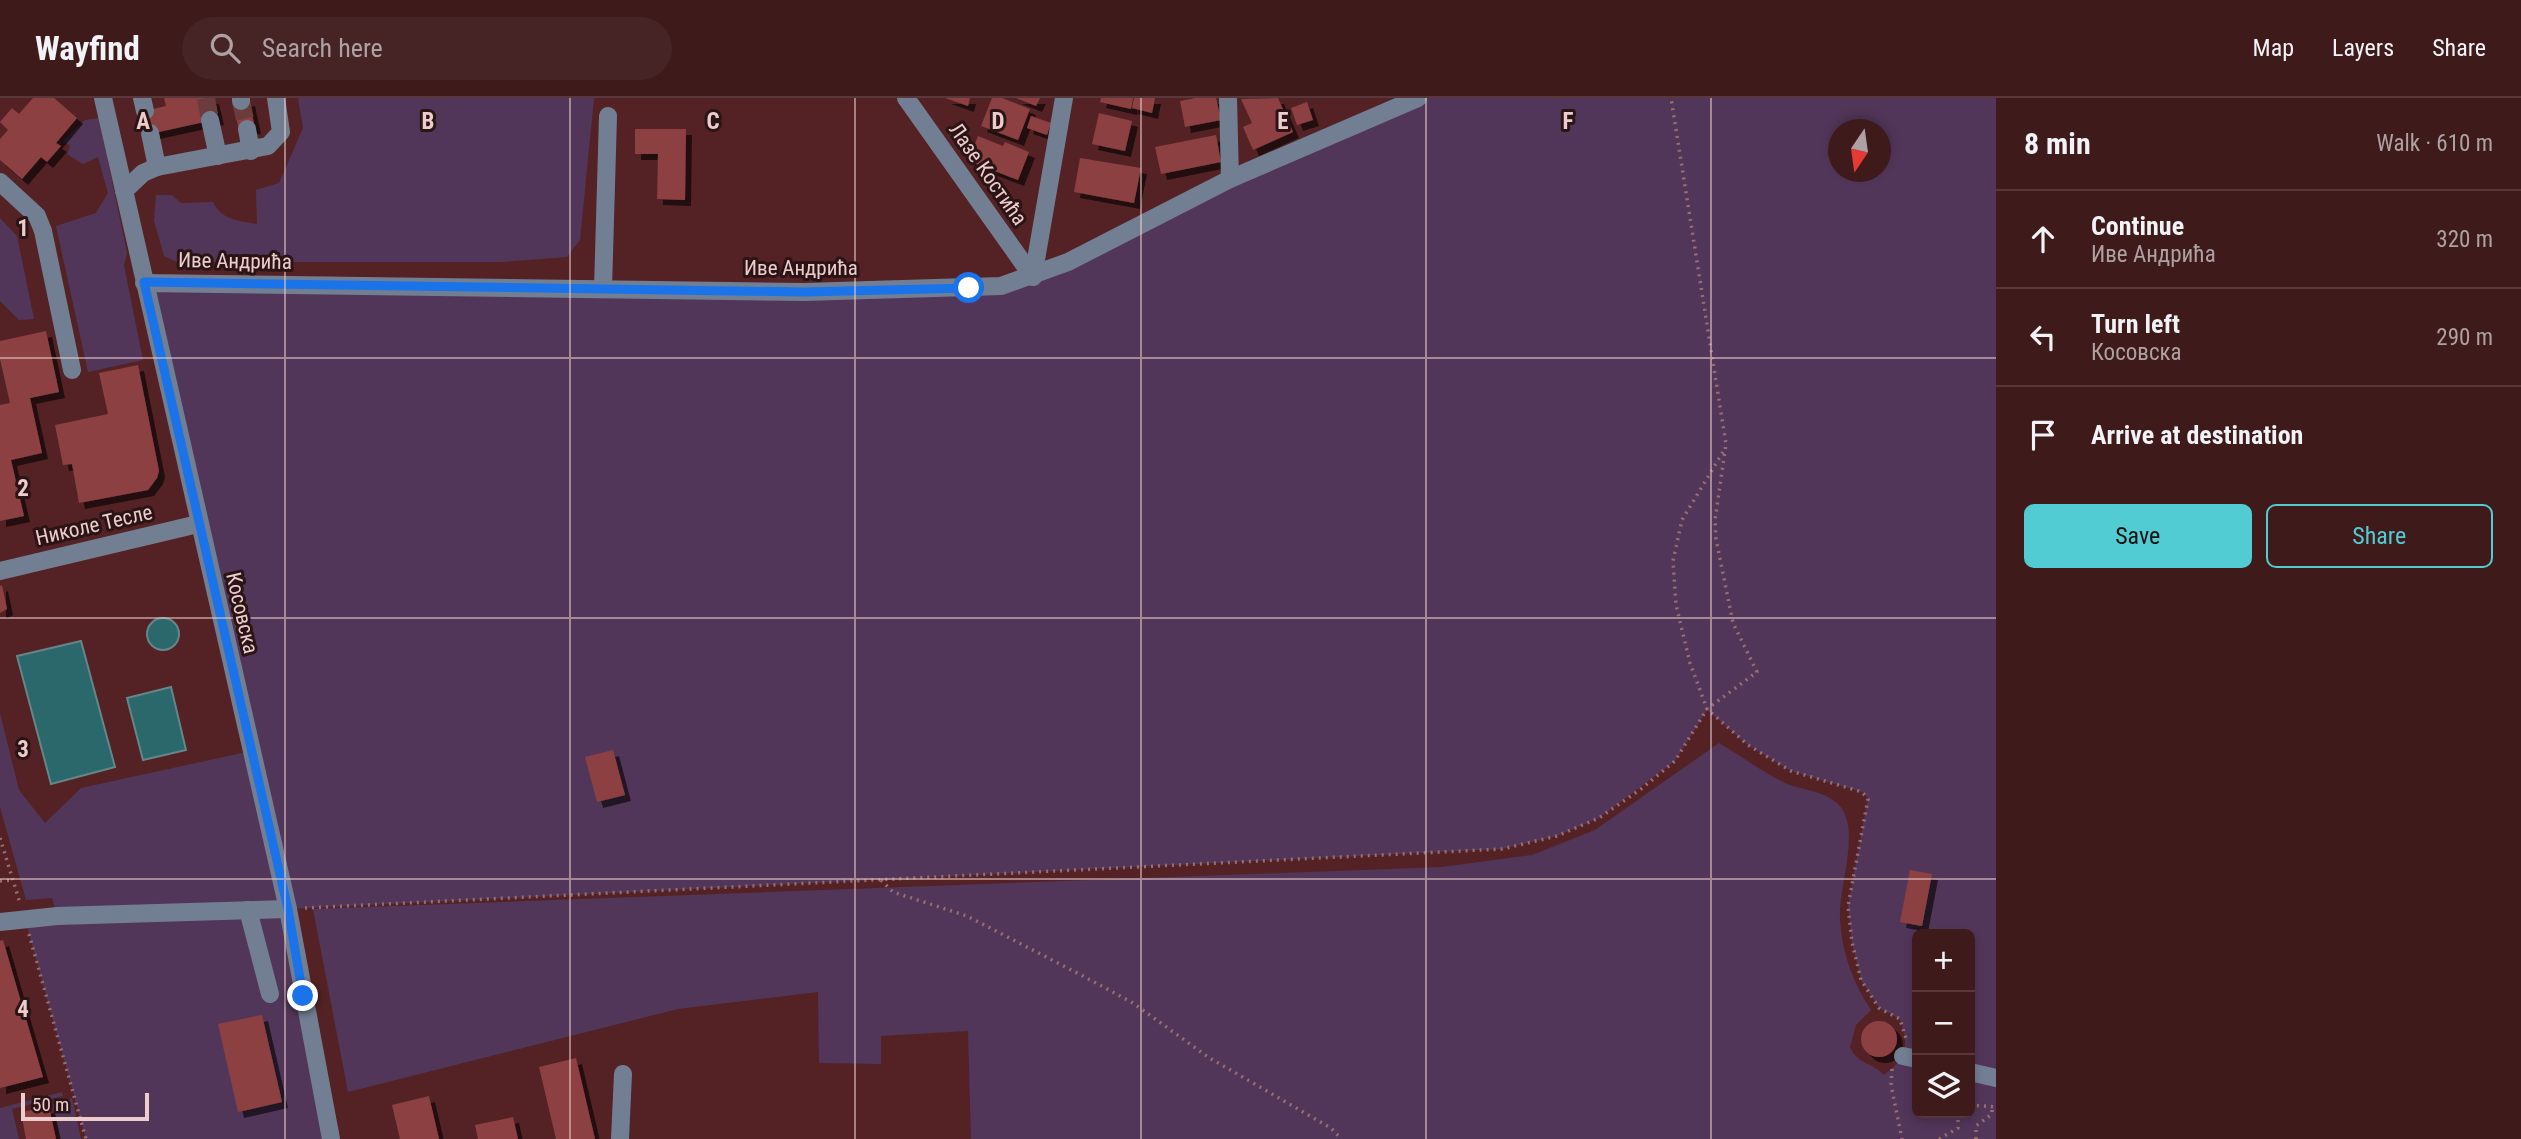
<!DOCTYPE html>
<html lang="en">
<head>
<meta charset="utf-8">
<style>
  :root { --surface:#3f1a1b; --page:#462324; --text:#f1f3f6; --muted:#ada1a3; --line:#58383a; --accent:#51ccd2 }
  body { margin:0; font-family:"Roboto Condensed",sans-serif; background:var(--page); color:var(--text) }
  .controls { position:absolute; right:21px; bottom:21px; display:grid; overflow:hidden; border-radius:10px; box-shadow:0 4px 10px #0003 }
  .controls button { width:63px; height:63px; display:grid; place-items:center; padding:0; border:0; border-bottom:2px solid var(--line); background:var(--surface); color:var(--text); font:35px sans-serif }
  .compass { position:absolute; left:1828px; top:21px; width:63px; height:63px; border-radius:50%; background:var(--surface); box-shadow:0 4px 10px #0003; rotate:193deg }
  .scale { position:absolute; left:21px; bottom:18px; width:128px; box-sizing:border-box; padding-left:7px; border:4px solid #edcccc; border-top:0; font-size:19px; line-height:24px; white-space:nowrap; color:#edcccc; -webkit-text-stroke:5px #2b1415; paint-order:stroke }
  .stop { position:absolute; width:21px; height:21px; margin:-16px; border:5px solid #1a73e8; border-radius:50%; background:#fff }
  .stop.end { background:#1a73e8; border-color:#fff; box-shadow:0 2px 7px #0008 }
  .list { margin:0; padding:0; list-style:none }
  h2 { display:flex; justify-content:space-between; align-items:center; height:91px; margin:0; padding:0 28px; font-size:30px }
  h2 small { font-size:23px; font-weight:400; color:var(--muted) }
  .list li { display:grid; grid-template-columns:46px 1fr auto; gap:21px; align-items:center; box-sizing:border-box; height:98px; padding:0 28px; border-top:2px solid var(--line) }
  .list b { display:block; font-size:26px; white-space:nowrap }
  .list p { margin:0; font-size:23px; white-space:nowrap; color:var(--muted) }
  .list em { font-size:23px; font-style:normal; color:var(--muted) }
  .actions { display:flex; gap:14px; padding:21px 28px }
  .actions a { flex:1; padding:16px 0; border:2px solid var(--accent); border-radius:10px; text-align:center; font-size:24px; color:var(--accent) }
  .actions .main { background:var(--accent); color:#111 }
  .icon { flex:none; width:38px; height:38px; fill:none; stroke:currentColor; stroke-width:2; stroke-linecap:round; stroke-linejoin:round }
  .map { position:relative; flex:none; width:1996px; height:1041px; overflow:hidden }
  header { display:flex; align-items:center; gap:42px; box-sizing:border-box; height:98px; padding:0 35px; background:var(--surface); border-bottom:2px solid var(--line) }
  header strong { font-size:33px }
  nav { display:flex; gap:38px; margin-inline-start:auto; font-size:24px }
  .search { width:490px; height:63px; background:var(--page); display:flex; align-items:center; gap:18px; box-sizing:border-box; padding:0 24px; border-radius:38px; color:var(--muted); font-size:26px }
  main { display:flex }
  aside { flex:1; background:var(--surface) }
  .map>svg:first-child { display:block }
</style>
</head>
<body>
<header>
<strong>Wayfind</strong>
<div class="search"><svg class="icon" aria-label="search" viewBox="0 0 24 24"><circle cx="10" cy="10" r="6"/><path d="M15 15l6 6"/></svg>Search here</div>
<nav><a>Map</a><a>Layers</a><a>Share</a></nav>
</header>
<main>
<div class="map">
<svg width="1996" height="1041" viewBox="0 0 1996 1041">
  <defs>
    <filter id="shadow"><feDropShadow dx="6" dy="6" stdDeviation="0" flood-color="#0009"/></filter>
  </defs>
  <rect width="100%" height="100%" fill="#542224"/>
  <!-- green -->
  <g fill="#523659" fill-rule="evenodd">
    <path d="M298 0H594L580 142 567 159 503 164H177L164 158 154 123 156 97H172L181 105 213 104C221 122 240 123 257 126L256 92 279 85 303 30Z"/>
    <path d="M1418 0H1996V1041H971L968 933 881 938V966L819 965 818 894 678 911 348 994 313 811 1442 769 1532 757 1595 732 1719 645C1741 658 1764 675 1787 686 1803 692 1823 693 1837 705 1863 729 1838 786 1840 822 1842 855 1853 885 1871 912L1856 927 1850 949C1856 966 1874 965 1884 977 1908 958 1909 950 1900 921L1879 910 1861 882 1852 844 1848 808 1868 700 1862 694 1791 673 1748 647 1707 612 1675 663 1599 720 1557 738 1502 751 288 811 331 1041H86L25 821 57 817 52 800 26 802 0 709V615L19 692 45 725 81 690 251 653 144 185 1001 188ZM1839 32H1881V74H1839ZM1917 836H1970V1015H1917Z"/>
    <path d="M99 20 127 155 124 167 143 262 88 274 56 128 96 115 108 95 98 59 83 66 67 56 70 48 63 43 85 22Z"/>
    <path d="M0 120 17 138 34 221 19 222 0 203Z"/>
    <path d="M62 994 63 998 12 1011 19 1041H0V1010Z"/>
    <path d="M72 1000 81 1041H60L52 1007Z"/>
  </g>
  <!-- water -->
  <g fill="#2b686b" stroke="#658688" stroke-width="2">
    <circle cx="163" cy="536" r="16"/>
    <path d="M81 543 115 669 51 686 17 558Z"/>
    <path d="M171 589 186 652 143 662 127 600Z"/>
  </g>
  <!-- building -->
  <g fill="#8c4043" filter="url(#shadow)">
    <path d="M33 0H54L77 20 56 45 61 48 47 64 41 59 22 81 0 62V41L8 32 0 24 12 10 19 16Z"/>
    <path d="M164 0H213L218 21 145 37 140 14 166 8Z"/>
    <path d="M945 0H970L968 8Z"/>
    <path d="M992 0H1002L1030 11 1018 42 981 28Z"/>
    <path d="M1016 0H1040L1036 8Z"/>
    <path d="M1101 0H1133L1131 11 1100 4Z"/>
    <path d="M1134 0H1155L1152 15 1132 10Z"/>
    <path d="M1195 0H1216L1221 22 1185 29 1180 3Z"/>
    <path d="M1278 0 1293 34 1253 52 1243 29 1252 25 1241 1Z"/>
    <path d="M249 2 255 30 239 32 233 5Z"/>
    <path d="M1307 4 1313 22 1297 27 1291 10Z"/>
    <path d="M1099 15 1132 23 1125 53 1092 46Z"/>
    <path d="M1031 18 1051 25 1047 37 1027 30Z"/>
    <path d="M635 31H686L685 102 657 101 658 56H635Z"/>
    <path d="M1216 37 1221 64 1161 76 1155 49Z"/>
    <path d="M978 38 1003 48 1005 44 1029 54 1018 82 968 63Z"/>
    <path d="M1080 60 1141 70 1134 105 1074 94Z"/>
    <path d="M46 233 59 294 30 300 42 355 11 362 24 418 0 423V307L10 305 0 261V243Z"/>
    <path d="M138 267 159 373 157 380 148 392 79 405 72 366 63 367 55 327 108 316 99 275Z"/>
    <path d="M2 487 7 511 0 515V488Z"/>
    <path d="M613 652 625 697 597 704 585 659Z"/>
    <path d="M1910 772 1932 776 1922 828 1900 824Z"/>
    <path d="M3 842 43 979 0 990V843Z"/>
    <path d="M262 917 282 1004 238 1014 218 926Z"/>
    <circle cx="1879" cy="941" r="18"/>
    <path d="M576 960 595 1041H556L539 969Z"/>
    <path d="M429 998 439 1041H400L392 1007Z"/>
    <path d="M49 1009 56 1041H26L21 1014Z"/>
    <path d="M513 1019 518 1041H478L475 1027Z"/>
  </g>
  <g fill="none" stroke-linecap="round" stroke-linejoin="round">
    <!-- minor-tunnel -->
    <g stroke="#6b3c3d" stroke-width="18" stroke-dasharray="18 9" stroke-linecap="butt">
      <path d="M206 0 210 22"/>
      <path d="M241 3 247 31"/>
    </g>
    <!-- path -->
    <g stroke="#996e70" stroke-width="3.5" stroke-dasharray="2 5" stroke-linecap="butt">
      <path d="M1723 354 1682 422 1673 463 1676 507 1690 565 1707 611 1748 647 1791 673 1862 694 1868 701 1848 808 1852 844 1861 882 1879 910 1900 921 1907 944"/>
      <path d="M0 740 20 805"/>
      <path d="M881 782 893 794 967 818 1083 878 1133 905 1208 959 1331 1030 1341 1041"/>
      <path d="M0 783 13 782"/>
      <path d="M305 810 1502 751 1557 738 1599 720 1641 691 1675 663 1707 611 1757 574 1733 525 1716 441 1715 422 1726 346 1671 0"/>
      <path d="M29 836 86 1041"/>
      <path d="M1892 971 1891 987 1902 1041"/>
      <path d="M1970 1007 1996 1009"/>
      <path d="M1939 1041 1958 1030V1015"/>
      <path d="M1976 1041V1028L1992 1016V1009"/>
    </g>
    <!-- minor -->
    <g stroke="#727f92" stroke-width="18">
      <path d="M103 0 288 811 331 1041"/>
      <path d="M142 0 145 13"/>
      <path d="M241 0V3"/>
      <path d="M906 0 1033 179"/>
      <path d="M1228 0 1230 81"/>
      <path d="M210 22 218 58"/>
      <path d="M247 31 251 53"/>
      <path d="M150 35 157 69"/>
      <path d="M0 84 37 118 43 133 72 272"/>
      <path d="M124 93 143 75 157 69 268 48 281 34 276 0"/>
      <path d="M1033 179 1064 0"/>
      <path d="M144 185 804 194 1001 188 1068 164 1230 81 1418 0"/>
      <path d="M603 191 608 18"/>
      <path d="M0 473 198 426"/>
      <path d="M248 812 270 896"/>
      <path d="M0 824 57 818 288 811"/>
      <path d="M1903 958 1917 961"/>
      <path d="M1970 974 1996 980"/>
      <path d="M620 1041 623 976"/>
    </g>
  </g>
  <g fill="none" stroke-linecap="round" stroke-linejoin="round">
    <!-- route -->
    <path stroke="#1a73e8" stroke-width="9" d="M303 898 288 811 144 184 804 194 969 190"/>
  </g>
  <!-- grid -->
  <path fill="none" stroke="#edcccc" stroke-width="2" stroke-opacity="0.55" d="M285 0V1041M570 0V1041M855 0V1041M1141 0V1041M1426 0V1041M1711 0V1041M0 260H1996M0 520H1996M0 781H1996"/>
  <g text-anchor="middle" dominant-baseline="central" stroke-width="6" stroke-linejoin="round" paint-order="stroke">
    <!-- street labels -->
    <g font-size="21" fill="#edcccc" stroke="#2b1415">
      <text transform="translate(988 76) rotate(55)">Лазе Костића</text>
      <text transform="translate(235 163) rotate(1)">Иве Андрића</text>
      <text x="801" y="170">Иве Андрића</text>
      <text transform="translate(94 427) rotate(-13)">Николе Тесле</text>
      <text transform="translate(242 515) rotate(77)">Косовска</text>
    </g>
  </g>
  <g font-size="23" text-anchor="middle" font-weight="bold" fill="#edcccc" stroke="#2b1415" stroke-width="6" stroke-linejoin="round" paint-order="stroke">
    <text x="143" y="31">A</text>
    <text x="428" y="31">B</text>
    <text x="713" y="31">C</text>
    <text x="998" y="31">D</text>
    <text x="1283" y="31">E</text>
    <text x="1568" y="31">F</text>
    <text x="23" y="138">1</text>
    <text x="23" y="398">2</text>
    <text x="23" y="659">3</text>
    <text x="23" y="919">4</text>
  </g>
</svg>
<div class="controls">
<button>+</button>
<button>−</button>
<button><svg class="icon" aria-label="layers" viewBox="0 0 24 24"><path d="M12 4l9 5-9 5-9-5zM3 14l9 5 9-5"/></svg></button>
</div>
<svg class="compass" viewBox="-18 -18 36 36"><path d="M0-13l5 13h-10z" fill="#e53935"/><path d="M0 13l5-13h-10z" fill="#ada1a3"/></svg>
<div class="scale">50 m</div>
<div class="stop" style="left:969px;top:190px"></div>
<div class="stop end" style="left:303px;top:898px"></div>
</div>
<aside>
<h2>8 min<small>Walk · 610 m</small></h2>
<ul class="list">
<li><svg class="icon" aria-label="ahead" viewBox="0 0 24 24"><path d="M12 20V5M6 11l6-6 6 6"/></svg><div><b>Continue</b><p>Иве Андрића</p></div><em>320 m</em></li>
<li><svg class="icon" aria-label="left" viewBox="0 0 24 24"><path d="M17 20v-9H6M10 6l-5 5 5 5"/></svg><div><b>Turn left</b><p>Косовска</p></div><em>290 m</em></li>
<li><svg class="icon" aria-label="arrive" viewBox="0 0 24 24"><path d="M6 21V4h12l-3 4 3 4H6"/></svg><div><b>Arrive at destination</b></div></li>
</ul>
<div class="actions"><a class="main">Save</a><a>Share</a></div>
</aside>
</main>
</body>
</html>
